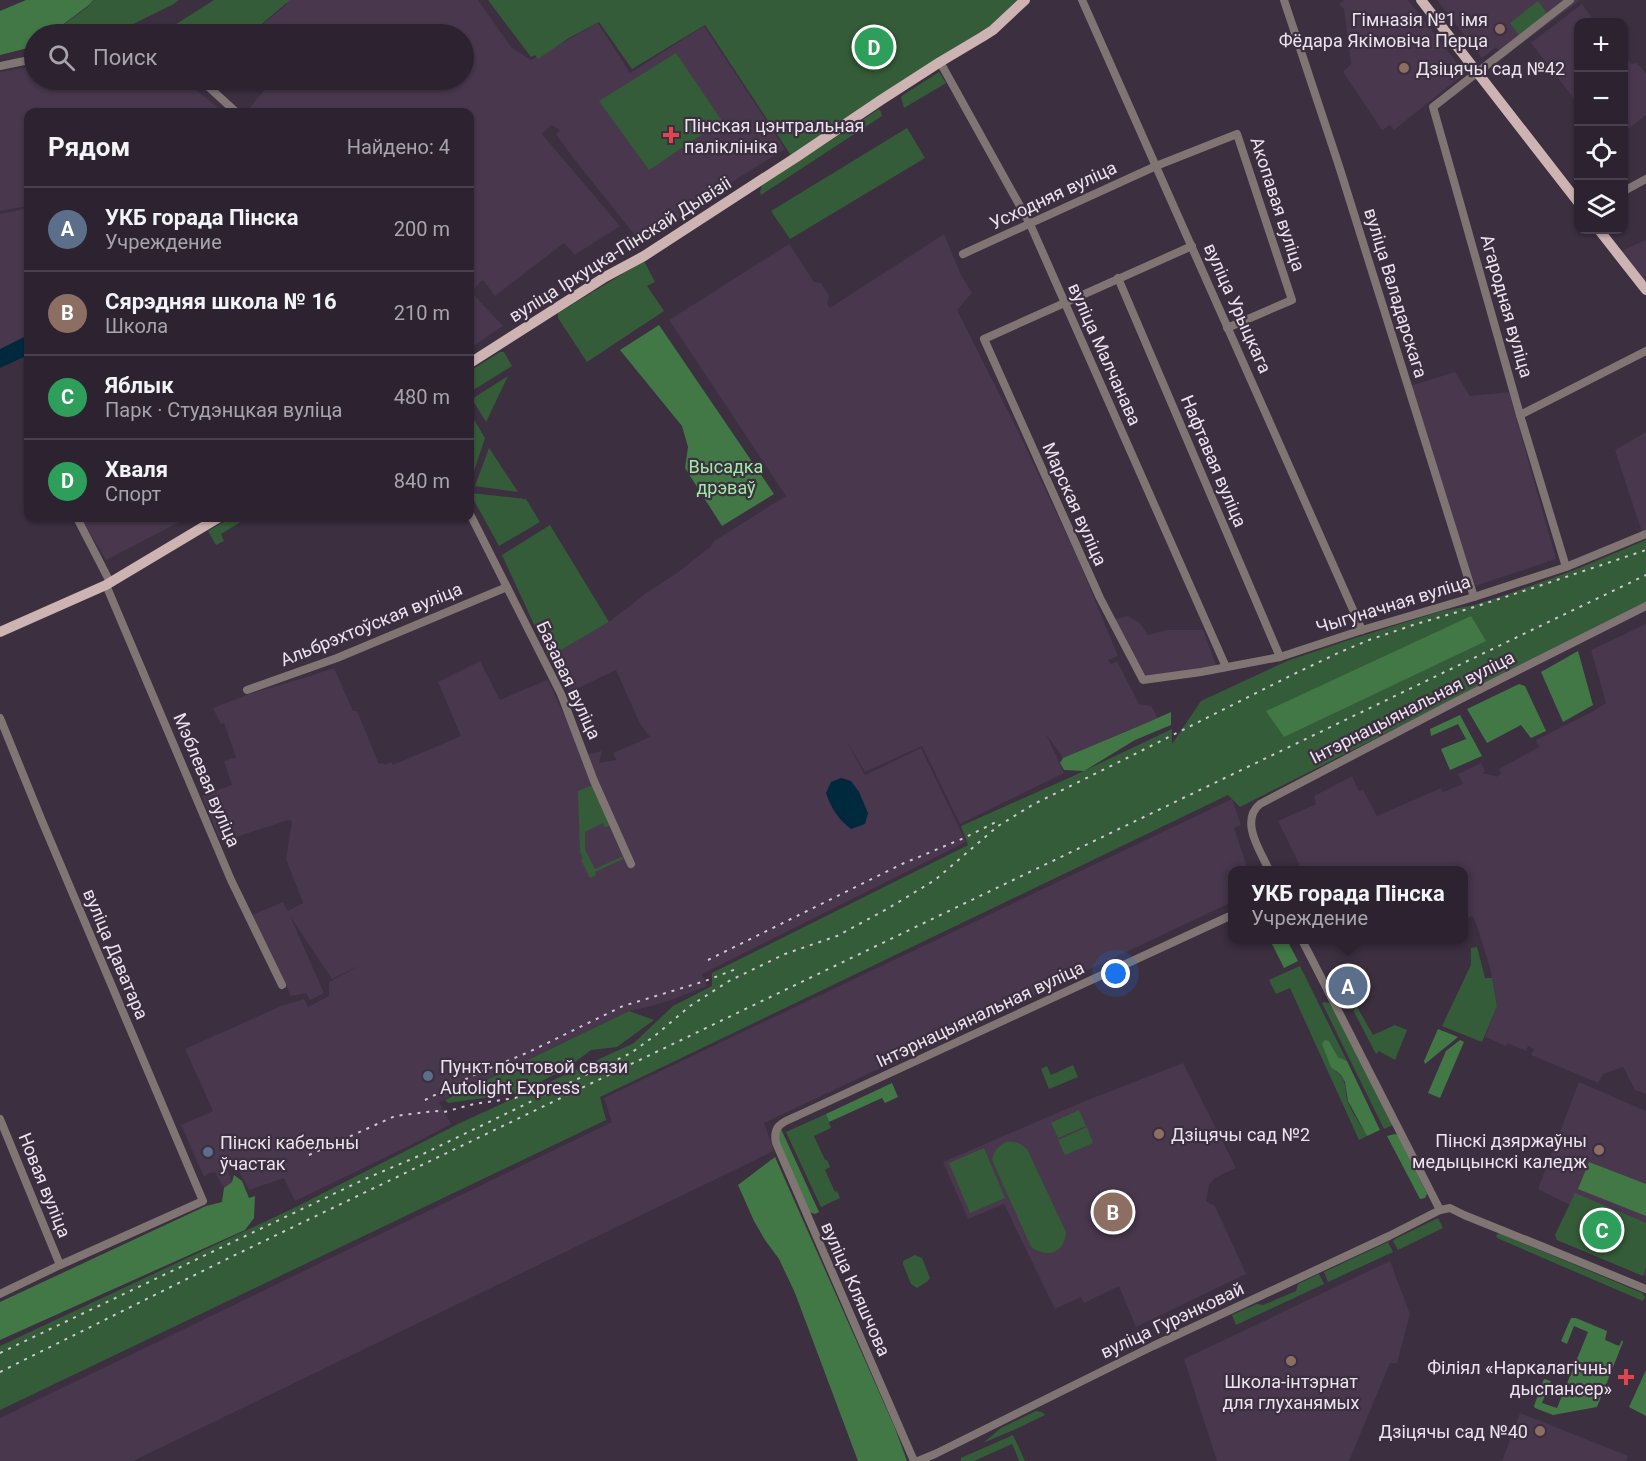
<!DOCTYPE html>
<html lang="ru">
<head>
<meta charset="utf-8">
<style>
  :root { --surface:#2d2330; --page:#392f3c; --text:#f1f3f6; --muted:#a7a4ab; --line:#48404c; --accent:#d93025 }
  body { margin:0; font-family:Roboto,sans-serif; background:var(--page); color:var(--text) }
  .controls { position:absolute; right:18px; top:18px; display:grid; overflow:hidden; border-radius:12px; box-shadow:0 2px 4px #0004 }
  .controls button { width:54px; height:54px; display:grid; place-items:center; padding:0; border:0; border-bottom:2px solid var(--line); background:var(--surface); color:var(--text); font:30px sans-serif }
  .you { position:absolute; left:1116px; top:974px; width:21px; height:21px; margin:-15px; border:4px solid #fff; border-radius:50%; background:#1a73e8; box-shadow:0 0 0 9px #1a73e833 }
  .badge { display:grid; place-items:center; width:39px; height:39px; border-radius:50%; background:var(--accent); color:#fff; font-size:20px; font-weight:700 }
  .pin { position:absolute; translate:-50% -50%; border:3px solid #fff; box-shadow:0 2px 6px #0006 }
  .popup { position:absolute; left:1228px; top:866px; width:240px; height:78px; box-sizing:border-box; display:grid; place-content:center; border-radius:12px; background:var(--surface); filter:drop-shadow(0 2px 4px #0005); font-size:20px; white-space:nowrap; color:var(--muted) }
  .popup b { font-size:22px; color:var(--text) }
  .popup::after { content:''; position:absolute; left:50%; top:100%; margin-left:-12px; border:12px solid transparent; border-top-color:var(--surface) }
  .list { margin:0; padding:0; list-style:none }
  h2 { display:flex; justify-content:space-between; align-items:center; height:78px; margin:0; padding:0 24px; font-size:26px }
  h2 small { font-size:20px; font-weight:400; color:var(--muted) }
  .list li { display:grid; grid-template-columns:39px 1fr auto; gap:18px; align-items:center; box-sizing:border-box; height:84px; padding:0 24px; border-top:2px solid var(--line) }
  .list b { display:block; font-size:22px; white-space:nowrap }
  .list p { margin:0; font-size:20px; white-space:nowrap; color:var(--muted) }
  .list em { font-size:20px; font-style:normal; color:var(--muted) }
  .icon { flex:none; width:33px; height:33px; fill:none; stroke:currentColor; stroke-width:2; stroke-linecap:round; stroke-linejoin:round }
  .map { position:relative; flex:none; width:1646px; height:1461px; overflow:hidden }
  .search { position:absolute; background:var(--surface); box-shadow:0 2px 4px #0004; left:24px; top:24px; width:450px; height:66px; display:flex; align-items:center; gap:15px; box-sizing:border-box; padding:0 21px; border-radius:33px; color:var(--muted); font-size:22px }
  .panel { position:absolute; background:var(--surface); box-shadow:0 2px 4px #0004; left:24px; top:108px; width:450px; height:414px; border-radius:12px }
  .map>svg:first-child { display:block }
</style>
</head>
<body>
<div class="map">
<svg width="1646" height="1461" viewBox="0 0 1646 1461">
  <rect width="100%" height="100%" fill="#3c2f40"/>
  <!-- built -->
  <g fill="#48374d">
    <path d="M287 0H478L511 47 531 60 598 23 630 73 704 26 785 149 732 182 642 244 574 159 556 134 560 130 551 125 542 134 620 226 575 255 564 243 495 296 483 280 481 281 471 292 503 326 470 348V112L247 111 272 81 271 80H464V34H251L287 4Z"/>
    <path d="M1344 0H1408L1465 73 1394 130 1390 125 1382 130 1343 72 1351 64 1344 9 1339 4Z"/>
    <path d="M1437 0H1578L1579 1 1505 56 1496 47 1482 58Z"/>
    <path d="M1582 4 1595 22H1600H1578V102L1576 101 1531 43Z"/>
    <path d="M1624 53 1631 64 1637 63 1646 73V115L1624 132Z"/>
    <path d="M34 66V80H184L223 112H28V206L0 211V72Z"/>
    <path d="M28 208V337L0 351V214Z"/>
    <path d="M944 234 961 275 972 293 957 310 1017 429 1078 559 1118 656 1108 660 1111 664 1117 661 1139 704 1151 706 1158 718 1063 758 1046 734 1064 773 960 824 922 746 865 772 846 740 865 775 921 748 966 842 702 974 707 986 674 999 648 1007 629 1011 439 1102 451 1124 411 1145 295 1201 284 1178 249 1190 232 1158 224 1160 232 1182 224 1188 215 1172 209 1173 204 1177 181 1125 213 1111 185 1049 281 1006 304 999 308 1007 329 996V982L361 965 332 979 290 916 324 993 310 1000 306 993 291 996 252 915 283 902 288 911 303 903 286 859 292 821 288 820 221 842 202 796 232 785 224 761 236 757 224 723 221 724 213 708 252 693 310 676 334 668 353 711H357L379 764 384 763 385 765 391 762 393 765 461 736 438 682 480 661 500 700 544 681 548 680 581 752 580 756 602 751 599 763 616 760 613 753 650 737 640 724 616 670 570 692 549 657 609 622 645 594 677 573 710 547 714 541 786 496 669 320 789 244 814 282 821 283 829 296 827 304 830 308Z"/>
    <path d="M1646 240V287L1619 252Z"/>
    <path d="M1455 372 1470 396 1509 392 1556 559 1475 586 1410 386Z"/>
    <path d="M1646 432V530L1642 532 1615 450Z"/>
    <path d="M81 518H187L106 560Z"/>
    <path d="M1128 616 1140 623 1148 635 1167 630H1203L1216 665 1145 678 1115 619Z"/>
    <path d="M1646 624V1094L1635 1090 1623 1067 1603 1074 1598 1083 1531 1055 1534 1049 1528 1046 1526 1051 1507 1043 1506 1046 1485 1037 1497 1005 1490 968 1476 923 1472 916 1464 920V870H1302L1278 821 1316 804 1314 796 1352 776 1359 791 1363 790 1377 816 1441 788 1443 792 1463 784 1458 774 1481 763 1485 771 1482 773 1495 776 1496 777 1501 774 1499 769 1539 747 1536 740 1592 712 1606 703 1591 650Z"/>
    <path d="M1232 799 1241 825 1234 828 1248 870H1232V902L764 1123 774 1151 133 1461H0V1418L612 1122 604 1098Z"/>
    <path d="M1183 1063 1236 1168 1215 1178 1209 1185 1206 1201 1215 1206 1246 1274 1136 1327 1119 1286 1084 1303 1081 1297 1055 1309 1004 1204 968 1219 943 1162 1085 1101Z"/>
    <path d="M1579 1082 1646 1111V1277L1557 1240 1555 1235 1570 1205 1538 1189Z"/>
    <path d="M1390 1261 1410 1314 1397 1363H1390L1349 1461H1217L1184 1359Z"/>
    <path d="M1520 1413 1628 1456 1626 1461H1502Z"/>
  </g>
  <!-- green -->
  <g fill="#355c38">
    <path d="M93 0H179L172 5 131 25 53 32 89 6Z"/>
    <path d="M214 0H290L250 34H163L162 33Z"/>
    <path d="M488 0H1021L1002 18 792 157 705 25 632 69 599 22 569 38 538 59 535 55 531 57Z"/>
    <path d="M1538 1 1547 13 1519 35 1510 23Z"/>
    <path d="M676 53 722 121 649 170 599 101Z"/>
    <path d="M939 72 946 83 904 108 901 97 903 95Z"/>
    <path d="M879 109 881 112 882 116 761 195 760 192 762 185Z"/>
    <path d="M907 128 925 158 790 239 771 211Z"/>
    <path d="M644 261 655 282 647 286 664 311 587 362 558 318V313Z"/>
    <path d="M500 352H504L512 366 470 392V371Z"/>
    <path d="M508 376 486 422 472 399Z"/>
    <path d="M470 413 485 438 470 483Z"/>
    <path d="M489 448 518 492 475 486Z"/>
    <path d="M470 493 526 499 540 522 499 546Z"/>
    <path d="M231 518H247L221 534 224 541 216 545 208 531Z"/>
    <path d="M550 525 609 622 549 657 502 555Z"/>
    <path d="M1646 540V602L1240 807 1228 795 600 1097 606 1120 0 1410V1346L294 1208 460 1123 634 1043 673 1006 712 986V973L968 845 961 826 1071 777 1172 729V744L1201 701 1287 661 1352 639 1442 611 1474 605 1508 594 1577 569Z"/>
    <path d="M593 785 610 824 607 827H605L603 823 585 832V850L595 869 621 857H623V859L595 872 596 875 590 878 581 860 583 859 580 852 578 791Z"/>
    <path d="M1477 947 1485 978H1492L1497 1006 1482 1042 1442 1026 1471 965V948Z"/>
    <path d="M1300 966 1347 1061 1338 1057 1329 1041 1336 1072C1348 1079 1344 1090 1348 1102 1352 1113 1361 1125 1367 1136L1359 1140 1290 988 1276 994 1269 980Z"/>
    <path d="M1325 1002 1331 1003 1393 1125 1384 1129 1322 1003Z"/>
    <path d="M1357 1007 1373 1035 1395 1025 1407 1030 1395 1060 1379 1051 1376 1054 1353 1010Z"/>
    <path d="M629 1011 654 1020 617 1047 591 1050 567 1068 519 1093 448 1103 445 1100Z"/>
    <path d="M1073 1065 1078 1077 1049 1089 1041 1069 1047 1066 1051 1075Z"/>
    <path d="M1079 1110 1086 1126 1058 1138 1051 1123Z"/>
    <path d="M826 1114 831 1128 814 1136 825 1160H827L830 1167 825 1170 835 1192 837 1191 840 1198 821 1207 786 1132Z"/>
    <path d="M1087 1127 1093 1143 1065 1155 1058 1140Z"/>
    <path d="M1006 1142C1015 1141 1020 1143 1027 1149L1066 1232C1065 1253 1047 1259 1031 1247L992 1160C994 1151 997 1147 1006 1142Z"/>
    <path d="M984 1148 1005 1198 970 1213 949 1163Z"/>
    <path d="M1575 1193 1644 1222 1646 1224V1267L1643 1276 1557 1240 1555 1235Z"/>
    <path d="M1438 1218 1443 1228 1398 1250 1393 1241 1395 1239Z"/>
    <path d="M1499 1233 1642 1293 1645 1297 1643 1301 1497 1238 1496 1235Z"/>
    <path d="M1388 1242 1393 1252 1328 1282 1324 1272Z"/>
    <path d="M915 1255 922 1258 930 1278 928 1281 917 1288 911 1284 903 1264V1261Z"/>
    <path d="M1319 1274 1324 1284 1236 1325 1232 1315 1257 1304 1263 1305 1296 1291 1298 1284Z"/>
    <path d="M1036 1411 1042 1412 1045 1415 1016 1429 983 1443 1001 1428Z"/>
    <path d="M1013 1435 1025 1461H1018L1019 1460 1012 1444 974 1461H961V1458Z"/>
  </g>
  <!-- forest -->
  <g fill="#427846">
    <path d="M26 0H93L89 5 50 34H34V46L32 47 0 55V11Z"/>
    <path d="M659 325 774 494 722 526 685 468 688 447 682 426 620 350Z"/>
    <path d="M1471 616 1486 641 1284 737 1266 711Z"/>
    <path d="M1578 651 1593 705 1563 722 1541 672Z"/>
    <path d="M1519 684 1525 686 1546 731 1531 738 1521 725 1487 743 1467 709Z"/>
    <path d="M1171 712V725L1135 740 1084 771 1064 770 1060 763 1063 758 1144 724Z"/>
    <path d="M1460 715 1482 756 1450 770 1441 749 1466 739 1458 724 1431 736 1430 729Z"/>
    <path d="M1270 940H1287L1298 961 1284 968Z"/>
    <path d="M1438 1029 1458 1037 1425 1064 1424 1061Z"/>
    <path d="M1325 1040 1329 1041 1338 1057 1347 1061 1380 1130 1367 1136 1348 1101 1345 1082 1341 1075 1331 1067 1322 1044Z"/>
    <path d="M1460 1040 1464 1042 1440 1098 1428 1093 1446 1051Z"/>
    <path d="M892 1083 898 1097 885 1103 882 1098 829 1122 826 1114Z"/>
    <path d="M781 1129 819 1212 815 1214 809 1212 778 1141V1132Z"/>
    <path d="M1395 1134 1398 1135 1427 1194 1425 1198 1420 1199 1387 1136Z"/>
    <path d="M775 1157 895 1428 907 1461H858L795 1293 779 1259 765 1240 754 1221 738 1185Z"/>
    <path d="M1589 1162 1646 1184V1216L1578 1189Z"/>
    <path d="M234 1175 242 1181 249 1198 255 1196 254 1218 245 1230 0 1340V1302L206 1206 222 1202 224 1188 232 1182Z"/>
    <path d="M1571 1318H1576L1607 1331 1605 1340 1619 1346 1622 1340 1623 1342 1597 1407 1553 1415 1535 1408 1534 1406 1544 1379 1551 1381 1542 1403 1557 1408 1588 1332 1574 1326 1567 1344 1561 1341Z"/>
    <path d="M1646 1370V1416L1629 1407Z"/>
  </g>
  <!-- water -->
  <g fill="#00293d">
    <path d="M28 335V355L0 368V349Z"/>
    <path d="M841 778 851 781 859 792 868 813 865 824 851 829C838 819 831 808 826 793L831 782Z"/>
  </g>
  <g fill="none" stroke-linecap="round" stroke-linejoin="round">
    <!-- minor -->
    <g stroke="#817574" stroke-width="8">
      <path d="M1082 0 1362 630"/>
      <path d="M1284 0 1339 166 1474 597"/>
      <path d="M940 62 1030 224 1226 667"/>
      <path d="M0 66 34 59"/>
      <path d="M201 80 236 112"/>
      <path d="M1624 191 1646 179"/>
      <path d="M1192 246 984 339 1100 598 1143 680 1201 672 1280 657 1362 630 1474 597 1566 567 1646 534"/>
      <path d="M963 254 1156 166 1237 134 1292 300 1227 328"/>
      <path d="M1118 278 1280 657"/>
      <path d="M1520 415 1646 351"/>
      <path d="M470 514 561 694 594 781 631 864"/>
      <path d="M77 518 110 582"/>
      <path d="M1566 567 1520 415 1433 107 1570 0"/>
      <path d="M106 585 231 880 282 985"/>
      <path d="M247 690 337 658 507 587"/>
      <path d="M0 718 42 821 203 1201 60 1265 0 1294"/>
      <path d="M1269 870C1261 852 1239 821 1260 804L1457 701 1646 606"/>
      <path d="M1302 940 1440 1210"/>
      <path d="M0 1119 60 1265"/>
      <path d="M914 1461 776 1143C772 1124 784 1122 799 1115L1232 915"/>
      <path d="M918 1461 935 1454 1153 1346 1389 1236 1440 1210 1450 1208 1464 1215 1546 1248 1646 1289"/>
    </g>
    <!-- major -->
    <g stroke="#cdb4b2" stroke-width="10">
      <path d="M1421 0 1578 202"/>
      <path d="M1599 230 1646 290"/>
      <path d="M470 363 605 277 644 256 798 156 881 100 940 62 982 37 993 30 1025 0"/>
      <path d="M0 632 106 585 218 518"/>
    </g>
    <!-- rail -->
    <g stroke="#d1c7d3" stroke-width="2" stroke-dasharray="3 6" stroke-linecap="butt">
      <path d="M708 960 902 864 964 838 996 822"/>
      <path d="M425 1100 478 1073 529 1052 623 1006 705 981 736 969"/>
      <path d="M309 1155 395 1116 435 1111 444 1112 474 1104 515 1098 533 1092"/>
      <path d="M0 1353 365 1179 421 1155 631 1053 657 1034 690 1006 729 981 785 954 837 936 887 909 935 880 998 826 1034 804 1127 758 1292 675 1338 653 1369 640 1416 624 1468 609 1539 586 1646 550"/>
      <path d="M0 1372 233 1256 1646 575"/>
    </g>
  </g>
  <!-- markers -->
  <g fill="#8d6e63" stroke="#3c2f40" stroke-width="2">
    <circle cx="1500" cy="29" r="6"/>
    <circle cx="1404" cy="68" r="6"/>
    <circle cx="1159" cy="1134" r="6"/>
    <circle cx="1599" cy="1150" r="6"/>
    <circle cx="1291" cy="1361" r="6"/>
    <circle cx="1540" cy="1431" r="6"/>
  </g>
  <g fill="#e0444e" stroke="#3c2f40" stroke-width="2">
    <path d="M668 126h6v6h6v6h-6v6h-6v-6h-6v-6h6z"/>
    <path d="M1623 1368h6v6h6v6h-6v6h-6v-6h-6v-6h6z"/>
  </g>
  <g fill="#5c6f8a" stroke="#3c2f40" stroke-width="2">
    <circle cx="428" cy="1076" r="6"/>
    <circle cx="208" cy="1152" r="6"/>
  </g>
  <g text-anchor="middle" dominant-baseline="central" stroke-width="4.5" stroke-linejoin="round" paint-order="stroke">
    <!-- poi labels -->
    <g font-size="18" fill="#ece3ee" stroke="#3c2f40" text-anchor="start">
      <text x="1488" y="19" text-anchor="end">Гімназія №1 імя<tspan x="1488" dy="21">Фёдара Якімовіча Перца</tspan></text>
      <text x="1416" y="68">Дзіцячы сад №42</text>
      <text x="684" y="125">Пінская цэнтральная<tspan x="684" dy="21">паліклініка</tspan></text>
      <text x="440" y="1066">Пункт почтовой связи<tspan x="440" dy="21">Autolight Express</tspan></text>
      <text x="1171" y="1134">Дзіцячы сад №2</text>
      <text x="1587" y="1140" text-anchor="end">Пінскі дзяржаўны<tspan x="1587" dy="21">медыцынскі каледж</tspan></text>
      <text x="220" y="1142">Пінскі кабельны<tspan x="220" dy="21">ўчастак</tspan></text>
      <text x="1612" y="1367" text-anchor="end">Філіял «Наркалагічны<tspan x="1612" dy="21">дыспансер»</tspan></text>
      <text x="1291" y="1381" text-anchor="middle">Школа-інтэрнат<tspan x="1291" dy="21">для глуханямых</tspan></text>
      <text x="1528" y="1431" text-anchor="end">Дзіцячы сад №40</text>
    </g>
    <!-- street labels -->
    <g font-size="18" fill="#ece3ee" stroke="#3c2f40">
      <text transform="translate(1053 195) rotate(-25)">Усходняя вуліца</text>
      <text transform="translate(1278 204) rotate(72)">Акопавая вуліца</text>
      <text transform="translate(620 249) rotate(-32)">вуліца Іркуцка-Пінскай Дывізіі</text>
      <text transform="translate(1396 293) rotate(73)">вуліца Валадарскага</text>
      <text transform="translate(1507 306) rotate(74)">Агародная вуліца</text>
      <text transform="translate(1238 308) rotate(66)">вуліца Урыцкага</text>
      <text transform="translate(1105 354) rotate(66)">вуліца Малчанава</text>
      <text transform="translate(1214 461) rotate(67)">Нафтавая вуліца</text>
      <text transform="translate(1075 504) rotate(66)">Марская вуліца</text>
      <text transform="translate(1393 604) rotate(-17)">Чыгуначная вуліца</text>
      <text transform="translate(371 624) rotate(-22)">Альбрэхтоўская вуліца</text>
      <text transform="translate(569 680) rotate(65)">Базавая вуліца</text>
      <text transform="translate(1412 707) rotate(-27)">Інтэрнацыянальная вуліца</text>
      <text transform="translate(207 780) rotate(67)">Мэблевая вуліца</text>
      <text transform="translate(116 954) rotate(67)">вуліца Даватара</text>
      <text transform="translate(980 1014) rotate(-25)">Інтэрнацыянальная вуліца</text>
      <text transform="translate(45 1185) rotate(68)">Новая вуліца</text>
      <text transform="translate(856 1289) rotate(66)">вуліца Кляшчова</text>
      <text transform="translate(1172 1320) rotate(-25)">вуліца Гурэнковай</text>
    </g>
    <!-- park labels -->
    <g font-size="18" fill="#9eeca2" stroke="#3c2f40">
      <text x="726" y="466">Высадка<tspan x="726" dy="21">дрэваў</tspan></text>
    </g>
  </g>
</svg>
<div class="controls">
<button>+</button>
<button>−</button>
<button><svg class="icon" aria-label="locate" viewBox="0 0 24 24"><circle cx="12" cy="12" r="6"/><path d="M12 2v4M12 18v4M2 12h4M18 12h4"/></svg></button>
<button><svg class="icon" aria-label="layers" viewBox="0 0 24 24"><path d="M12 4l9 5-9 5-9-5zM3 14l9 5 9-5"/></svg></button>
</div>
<div class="you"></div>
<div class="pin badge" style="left:1348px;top:986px;background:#5c6f8a">A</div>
<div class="popup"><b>УКБ горада Пінска</b>Учреждение</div>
<div class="pin badge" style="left:1113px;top:1212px;background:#8d6e63">B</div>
<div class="pin badge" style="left:1602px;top:1230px;background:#2e9e5b">C</div>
<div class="pin badge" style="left:874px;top:47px;background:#2e9e5b">D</div>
<div class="search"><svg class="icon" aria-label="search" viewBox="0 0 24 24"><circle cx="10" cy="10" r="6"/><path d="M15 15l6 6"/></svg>Поиск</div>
<section class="panel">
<h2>Рядом<small>Найдено: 4</small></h2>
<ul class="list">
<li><span class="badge" style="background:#5c6f8a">A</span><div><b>УКБ горада Пінска</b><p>Учреждение</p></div><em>200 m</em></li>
<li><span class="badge" style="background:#8d6e63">B</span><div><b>Сярэдняя школа № 16</b><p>Школа</p></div><em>210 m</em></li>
<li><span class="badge" style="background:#2e9e5b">C</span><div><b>Яблык</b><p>Парк · Студэнцкая вуліца</p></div><em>480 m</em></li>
<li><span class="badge" style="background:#2e9e5b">D</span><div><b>Хваля</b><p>Спорт</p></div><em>840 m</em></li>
</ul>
</section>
</div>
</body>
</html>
